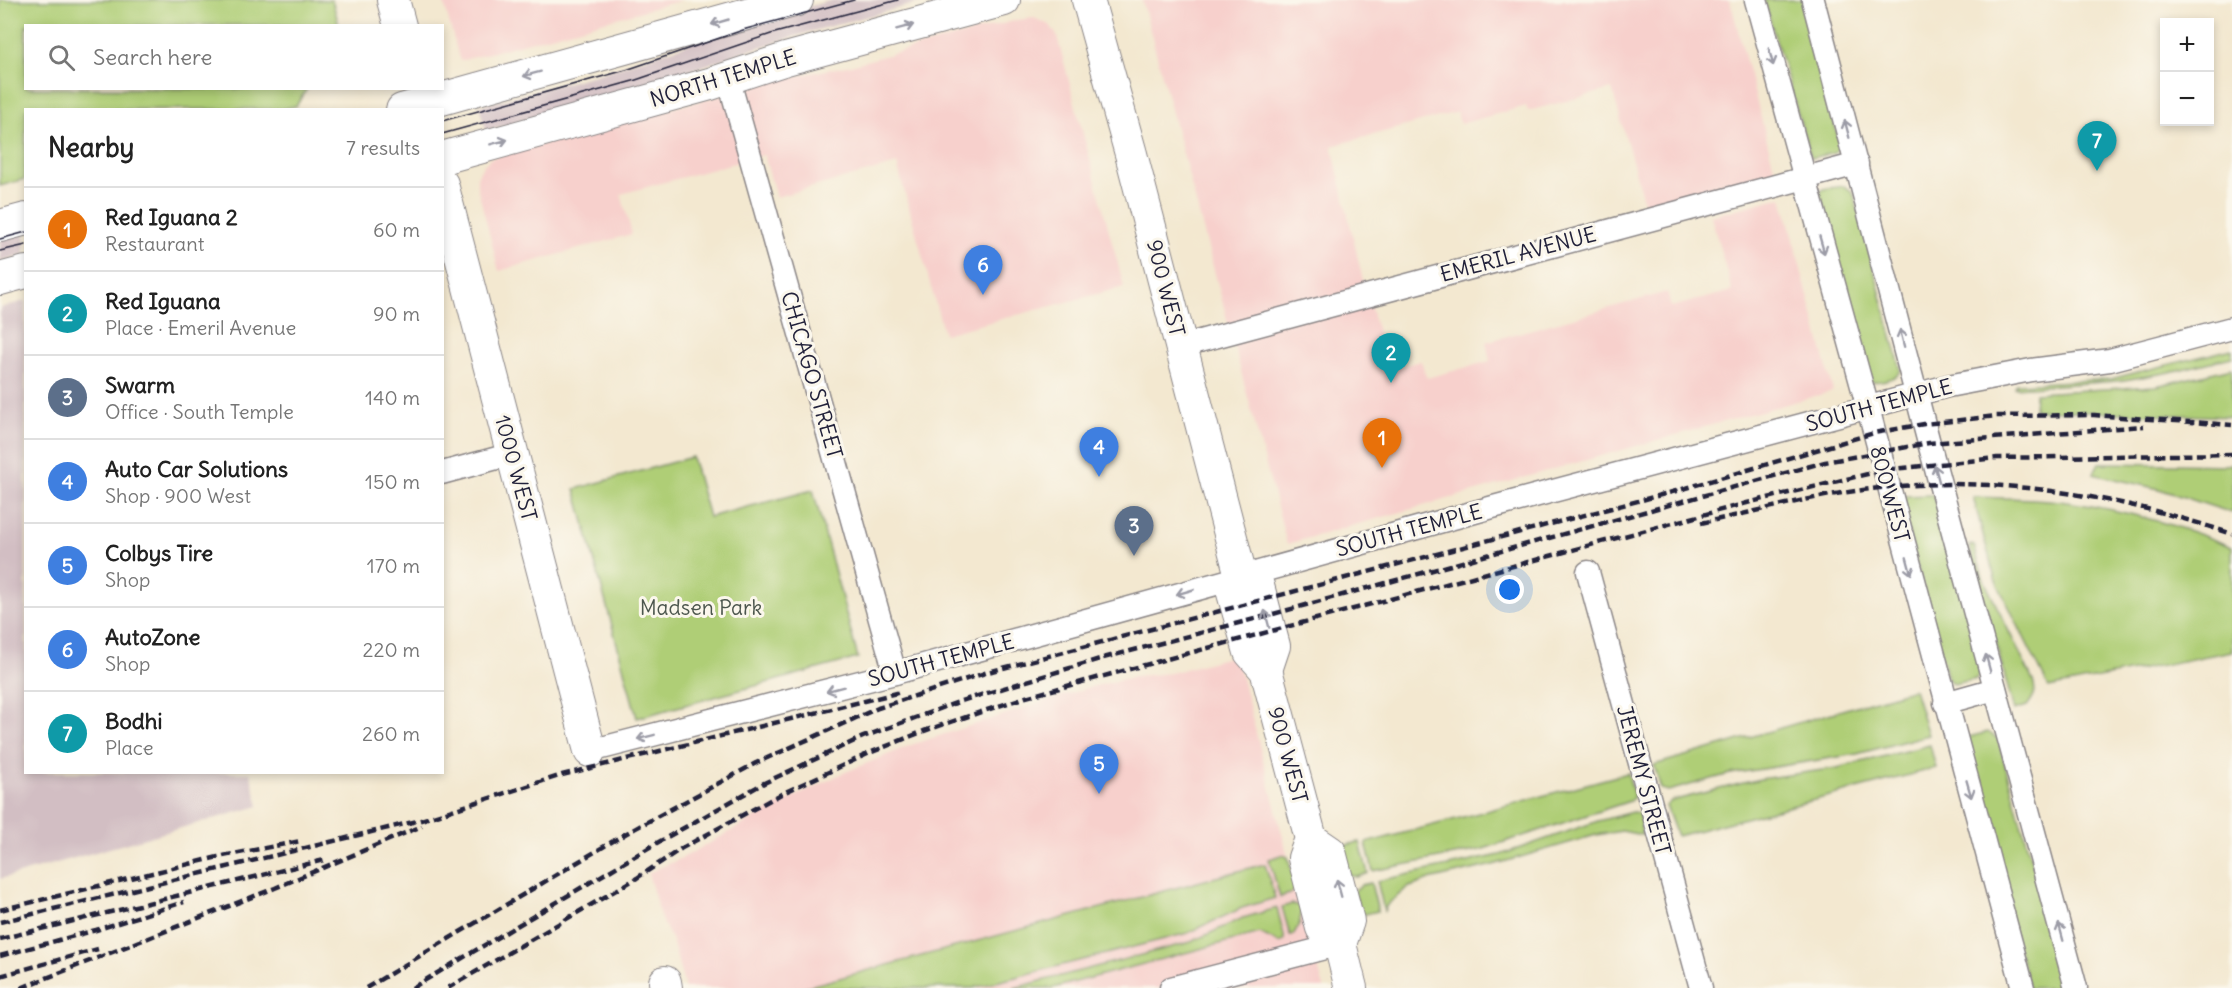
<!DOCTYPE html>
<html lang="en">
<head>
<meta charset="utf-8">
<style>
  :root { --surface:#fff; --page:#f2f2f2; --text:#222; --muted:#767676; --line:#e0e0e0; --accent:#d1495b }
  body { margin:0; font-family:Delius,sans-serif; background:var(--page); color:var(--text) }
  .controls { position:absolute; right:18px; top:18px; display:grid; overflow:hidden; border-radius:0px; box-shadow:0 3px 9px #0003 }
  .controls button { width:54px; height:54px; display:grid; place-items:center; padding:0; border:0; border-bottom:2px solid var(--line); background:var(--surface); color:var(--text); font:30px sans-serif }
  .you { position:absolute; left:1510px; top:590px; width:21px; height:21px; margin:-15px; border:4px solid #fff; border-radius:50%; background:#1a73e8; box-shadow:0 0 0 9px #1a73e833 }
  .badge { display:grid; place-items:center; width:39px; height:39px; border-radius:50%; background:var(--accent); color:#fff; font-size:20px; font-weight:700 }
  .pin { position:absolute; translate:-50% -50px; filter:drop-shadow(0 2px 3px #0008) }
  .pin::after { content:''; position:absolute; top:32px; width:21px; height:18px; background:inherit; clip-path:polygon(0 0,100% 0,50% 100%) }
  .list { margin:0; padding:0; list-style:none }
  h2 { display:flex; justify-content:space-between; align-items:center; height:78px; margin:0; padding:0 24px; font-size:26px }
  h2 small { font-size:20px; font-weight:400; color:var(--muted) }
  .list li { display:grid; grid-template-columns:39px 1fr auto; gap:18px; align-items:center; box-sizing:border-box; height:84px; padding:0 24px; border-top:2px solid var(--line) }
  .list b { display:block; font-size:22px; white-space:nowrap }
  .list p { margin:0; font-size:20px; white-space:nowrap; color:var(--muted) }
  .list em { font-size:20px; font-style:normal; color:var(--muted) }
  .icon { flex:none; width:33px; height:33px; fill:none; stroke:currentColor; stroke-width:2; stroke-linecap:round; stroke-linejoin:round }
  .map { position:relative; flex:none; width:2232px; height:988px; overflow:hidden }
  .search { position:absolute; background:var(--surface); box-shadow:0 3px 9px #0003; left:24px; top:24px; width:420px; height:66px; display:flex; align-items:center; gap:15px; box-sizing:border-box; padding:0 21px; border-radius:0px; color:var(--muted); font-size:22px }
  .panel { position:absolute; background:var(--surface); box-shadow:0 3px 9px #0003; left:24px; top:108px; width:420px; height:666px; border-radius:0px }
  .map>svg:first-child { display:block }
</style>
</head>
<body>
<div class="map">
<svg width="2232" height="988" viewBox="0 0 2232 988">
  <rect width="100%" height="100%" fill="#fbf7ec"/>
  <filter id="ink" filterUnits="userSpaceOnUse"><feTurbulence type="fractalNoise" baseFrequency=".0167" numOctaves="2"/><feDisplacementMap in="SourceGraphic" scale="12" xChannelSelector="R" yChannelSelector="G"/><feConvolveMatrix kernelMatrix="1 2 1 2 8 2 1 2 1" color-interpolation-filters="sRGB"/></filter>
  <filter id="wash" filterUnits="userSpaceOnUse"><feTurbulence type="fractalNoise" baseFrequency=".008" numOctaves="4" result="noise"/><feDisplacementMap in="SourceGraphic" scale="24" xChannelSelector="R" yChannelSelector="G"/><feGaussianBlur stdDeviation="1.35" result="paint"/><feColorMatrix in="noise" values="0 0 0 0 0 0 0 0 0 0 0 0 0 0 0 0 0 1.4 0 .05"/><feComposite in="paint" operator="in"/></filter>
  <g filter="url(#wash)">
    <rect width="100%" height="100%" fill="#f3e8d0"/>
    <!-- built -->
    <g fill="#f7d0cc">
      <path d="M443 0H682L460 61Z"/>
      <path d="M1142 0H1730L1776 175 1646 210 1612 89 1528 111 1526 106 1460 124 1457 112 1332 146 1364 285 1389 369 1421 361 1427 378 1490 361 1486 342 1667 292 1671 307 1732 291 1711 216 1782 197 1833 391 1287 544Z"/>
      <path d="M1034 18 1050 25 1057 36 1124 287 944 334 897 164 776 197 764 155 621 194 632 234 499 271 477 186V177L483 166 491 158 777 80 851 65 1017 20Z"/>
      <path d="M1236 655 1296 888 1324 988H685L672 940 661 919 648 873 684 857 773 808 843 773 914 744 1087 688 1137 676 1171 673Z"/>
    </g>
    <!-- industrial -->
    <g fill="#d2bec3">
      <path d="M833 0H929L813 31 733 55 682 74 486 131 479 106 595 75 686 45 716 31Z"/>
      <path d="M25 228V254L0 261V235Z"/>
      <path d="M25 301 26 772 250 773 259 806 0 879V308Z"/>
    </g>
    <!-- green -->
    <g fill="#afce76" stroke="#687858" stroke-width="1.5">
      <path d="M0 0H332L339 25 26 26V88L307 89 296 106 282 109 26 110 25 179 0 186Z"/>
      <path d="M1764 0H1803L1840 145 1835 153 1811 158Z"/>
      <path d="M1844 186 1853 192 1901 370C1897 379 1880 383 1870 381L1820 193 1823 189Z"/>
      <path d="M2232 349V357L2166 373 2118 381 2015 388 2017 384 2110 379Z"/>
      <path d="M2232 368V417L2034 410 2035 393 2156 386Z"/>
      <path d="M692 457 709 517 813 490 858 658 637 718 575 489Z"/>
      <path d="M2099 463 2232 465V513L2159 489 2093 474Z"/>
      <path d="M1933 495 1982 670 1977 679 1953 684 1948 679 1900 502 1904 496Z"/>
      <path d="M1973 497C2001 498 2031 498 2060 501 2119 509 2177 524 2232 547V651L2049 688 1995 579Z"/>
      <path d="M1969 545H1974L1983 578 2033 681C2037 692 2034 697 2027 706L2014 710Z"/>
      <path d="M1914 689 1928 735 1857 754 1730 774 1668 791 1661 789 1654 765Z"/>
      <path d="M1988 732 1998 739 2066 988H2029L1964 746 1969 737Z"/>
      <path d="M1930 745 1936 768 1677 836 1666 806 1671 801 1760 779 1837 768Z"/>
      <path d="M1628 773 1634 797 1630 801 1480 850 1373 871 1366 843Z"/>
      <path d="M1632 812 1639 813 1642 835 1622 831 1596 835 1493 865 1429 880 1407 888 1387 905 1384 911 1377 881 1500 855 1598 821Z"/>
      <path d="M1360 842 1368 873 1357 877 1348 875 1342 849 1346 845Z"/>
      <path d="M1282 855 1288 857 1296 888 1290 894 1280 897 1269 859Z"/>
      <path d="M1265 864 1275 898 1242 908 1188 933 973 988H802Z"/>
      <path d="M1371 883 1378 911 1361 915 1354 891 1361 885Z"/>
      <path d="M1292 904 1301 906C1302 917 1300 926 1293 935H1290L1282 907Z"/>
      <path d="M1277 908 1284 935V941L1279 943 1260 933 1053 988H1014L1191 942 1243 918Z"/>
    </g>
  </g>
  <g filter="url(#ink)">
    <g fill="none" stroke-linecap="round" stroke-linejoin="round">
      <!-- street casing -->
      <g stroke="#8a8586" stroke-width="25">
        <g id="street">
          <path d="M1756 0 1868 408 2023 988"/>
          <path d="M1813 0 1929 443 2076 988"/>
          <path d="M728 77 895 673"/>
          <path d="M1181 346 1857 164"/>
          <path d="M442 473 512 454"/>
          <path d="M1588 572 1701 988"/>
          <path d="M1945 703 1995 689"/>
          <path d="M590 751 895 673 1493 507 1948 386 2031 370 2110 360 2232 328"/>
          <path d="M1171 988 1340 944"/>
        </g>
      </g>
      <!-- secondary casing -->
      <g stroke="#8a8586" stroke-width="34">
        <g id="secondary">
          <path d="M393 0 400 26"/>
          <path d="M1088 0 1131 154 1241 576 1233 593 1250 652 1266 670 1311 839 1304 858 1322 928 1340 944 1351 988"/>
          <path d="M402 110 797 0"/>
          <path d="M442 158 710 84 786 59 1004 0"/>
          <path d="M442 184 590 751"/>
          <path d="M0 226 26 219"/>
          <path d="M0 279 26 272"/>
          <path d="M1241 576 1258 586 1274 646 1266 670"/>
          <path d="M1311 839 1330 852 1348 921 1340 944"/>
          <path d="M665 982 666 988"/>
        </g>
      </g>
      <!-- street -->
      <use href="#street" stroke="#fff" stroke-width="22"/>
      <!-- secondary -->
      <use href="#secondary" stroke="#fff" stroke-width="32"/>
      <!-- tram -->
      <g stroke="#22223b" stroke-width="1.5">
        <path d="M442 121 626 70 746 29 854 0"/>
        <path d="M442 134 633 81 771 34 898 0"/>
        <path d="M0 239 26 232"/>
        <path d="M0 251 26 245"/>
      </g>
      <!-- rail -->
      <g stroke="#22223b" stroke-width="4.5" stroke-dasharray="9 4.5" stroke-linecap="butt">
        <path d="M1701 523C1755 512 1808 497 1863 490 1986 473 2115 494 2232 534"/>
        <path d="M0 910 218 857 301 841"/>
        <path d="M0 922 421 820 562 775 901 692"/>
        <path d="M0 939 324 860"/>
        <path d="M0 956 96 930 184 902"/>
        <path d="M0 976 98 949"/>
        <path d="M21 988 275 888 422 826"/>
        <path d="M366 988 625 834 756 763 878 708 988 672 1676 491 1874 433 1924 424 1996 416 2094 415 2232 425"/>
        <path d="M412 988 655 844 764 783 863 737 961 701 1103 658 1266 616 1825 462 1929 443 2144 426"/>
        <path d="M448 988 637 878 682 848 783 793 872 752 924 731 1026 697 1747 503 1884 470 1997 458 2232 454"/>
      </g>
    </g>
    <!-- one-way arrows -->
    <defs><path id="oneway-shaft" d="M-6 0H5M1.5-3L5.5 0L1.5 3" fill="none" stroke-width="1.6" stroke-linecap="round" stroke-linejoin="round" transform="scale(1.5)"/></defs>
    <g stroke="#9c9ca7">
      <use href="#oneway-shaft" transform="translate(720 22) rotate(164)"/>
      <use href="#oneway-shaft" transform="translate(905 27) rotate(-15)"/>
      <use href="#oneway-shaft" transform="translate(1771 57) rotate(75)"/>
      <use href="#oneway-shaft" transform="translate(532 74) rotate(165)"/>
      <use href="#oneway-shaft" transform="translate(1847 129) rotate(-105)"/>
      <use href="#oneway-shaft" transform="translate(499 142) rotate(-15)"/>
      <use href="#oneway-shaft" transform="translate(1822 245) rotate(74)"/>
      <use href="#oneway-shaft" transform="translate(1902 338) rotate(-104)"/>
      <use href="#oneway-shaft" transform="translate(1937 474) rotate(-105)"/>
      <use href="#oneway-shaft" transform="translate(1909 566) rotate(75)"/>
      <use href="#oneway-shaft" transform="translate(1185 592) rotate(164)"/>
      <use href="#oneway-shaft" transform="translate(1267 619) rotate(-105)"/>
      <use href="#oneway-shaft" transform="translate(1988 663) rotate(-105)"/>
      <use href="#oneway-shaft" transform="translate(835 689) rotate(165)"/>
      <use href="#oneway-shaft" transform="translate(646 737) rotate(166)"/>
      <use href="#oneway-shaft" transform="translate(1969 789) rotate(74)"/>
      <use href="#oneway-shaft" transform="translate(1339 888) rotate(-105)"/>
      <use href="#oneway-shaft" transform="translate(2061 932) rotate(-105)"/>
    </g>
  </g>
  <g text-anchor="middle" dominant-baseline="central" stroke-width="6" stroke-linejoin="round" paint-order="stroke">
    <!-- street labels -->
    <g font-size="21" fill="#22223b" stroke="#fbf7ec">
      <text transform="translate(723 78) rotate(-17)">NORTH TEMPLE</text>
      <text transform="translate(1518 254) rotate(-15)">EMERIL AVENUE</text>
      <text transform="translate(1166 288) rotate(76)">900 WEST</text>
      <text transform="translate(812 375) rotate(74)">CHICAGO STREET</text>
      <text transform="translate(1879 405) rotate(-15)">SOUTH TEMPLE</text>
      <text transform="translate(516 468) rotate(75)">1000 WEST</text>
      <text transform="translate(1890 494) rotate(75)">800 WEST</text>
      <text transform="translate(1409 530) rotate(-15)">SOUTH TEMPLE</text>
      <text transform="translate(941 660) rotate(-15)">SOUTH TEMPLE</text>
      <text transform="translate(1288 755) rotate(75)">900 WEST</text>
      <text transform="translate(1644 780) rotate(75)">JEREMY STREET</text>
    </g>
    <!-- park labels -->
    <g font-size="21" fill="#4c564d" stroke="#fbf7ec">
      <text x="701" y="607">Madsen Park</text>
    </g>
  </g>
</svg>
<div class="controls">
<button>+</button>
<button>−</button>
</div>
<div class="you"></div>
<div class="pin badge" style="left:1382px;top:468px;background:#e8710a">1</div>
<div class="pin badge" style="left:1391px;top:383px;background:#0f9aa8">2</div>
<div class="pin badge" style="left:1134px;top:556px;background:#5c6f8a">3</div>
<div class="pin badge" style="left:1099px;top:477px;background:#3f7fe0">4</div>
<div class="pin badge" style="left:1099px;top:794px;background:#3f7fe0">5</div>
<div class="pin badge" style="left:983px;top:295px;background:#3f7fe0">6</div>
<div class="pin badge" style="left:2097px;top:171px;background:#0f9aa8">7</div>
<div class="search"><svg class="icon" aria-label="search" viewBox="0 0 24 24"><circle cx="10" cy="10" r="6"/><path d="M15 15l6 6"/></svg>Search here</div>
<section class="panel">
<h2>Nearby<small>7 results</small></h2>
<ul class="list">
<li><span class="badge" style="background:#e8710a">1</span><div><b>Red Iguana 2</b><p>Restaurant</p></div><em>60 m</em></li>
<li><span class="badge" style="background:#0f9aa8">2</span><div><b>Red Iguana</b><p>Place · Emeril Avenue</p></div><em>90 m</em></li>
<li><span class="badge" style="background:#5c6f8a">3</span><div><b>Swarm</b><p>Office · South Temple</p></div><em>140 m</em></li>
<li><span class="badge" style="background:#3f7fe0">4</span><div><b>Auto Car Solutions</b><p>Shop · 900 West</p></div><em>150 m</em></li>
<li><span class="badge" style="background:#3f7fe0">5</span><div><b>Colbys Tire</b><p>Shop</p></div><em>170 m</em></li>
<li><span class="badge" style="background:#3f7fe0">6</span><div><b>AutoZone</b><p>Shop</p></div><em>220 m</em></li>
<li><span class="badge" style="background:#0f9aa8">7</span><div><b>Bodhi</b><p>Place</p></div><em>260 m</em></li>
</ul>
</section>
</div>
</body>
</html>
